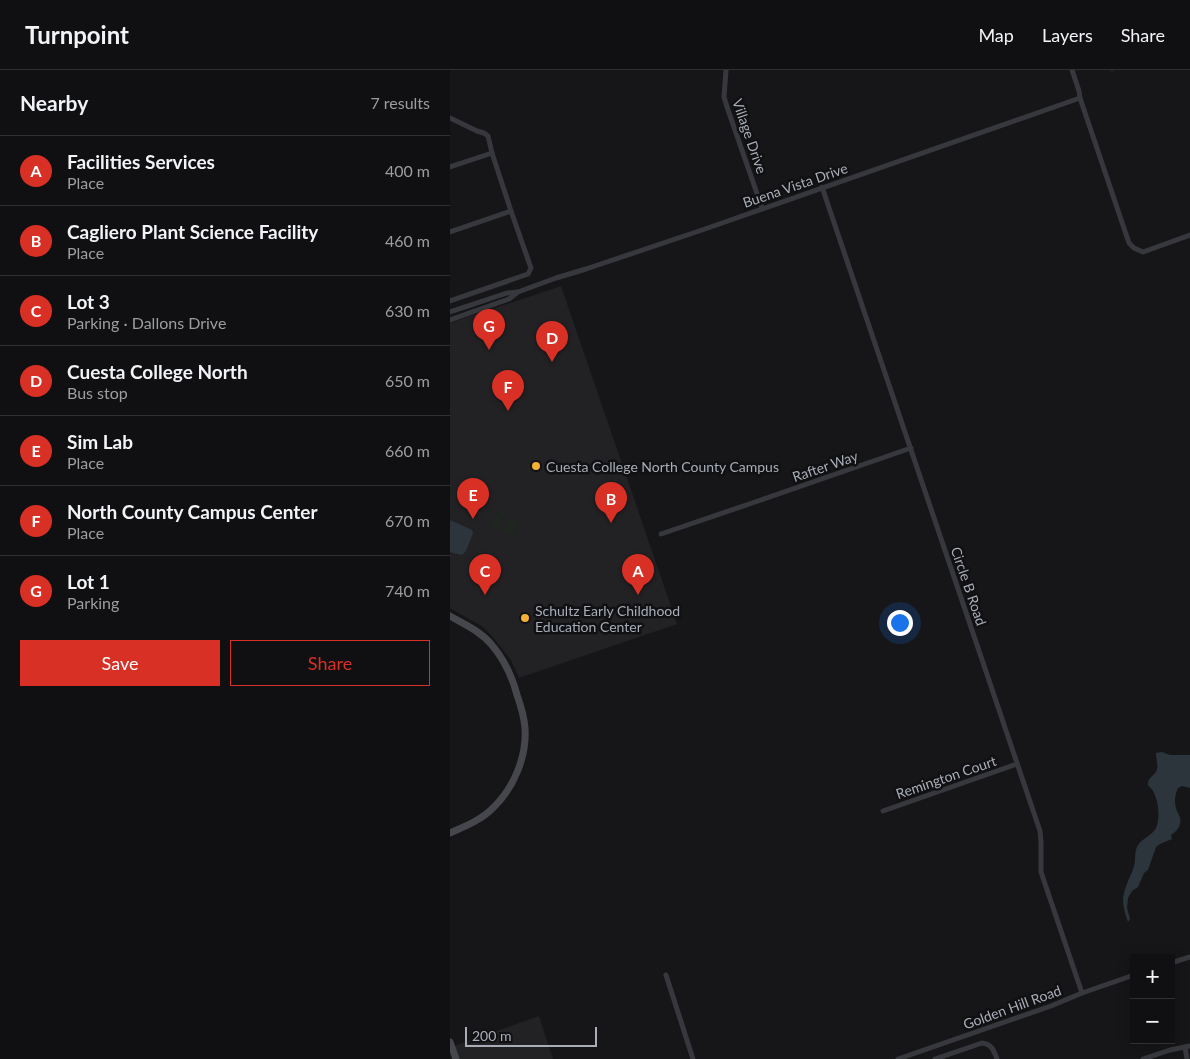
<!DOCTYPE html>
<html lang="en">
<head>
<meta charset="utf-8">
<style>
  :root { --surface:#101012; --page:#19191b; --text:#f1f3f6; --muted:#9c9d9f; --line:#303032; --accent:#d93025 }
  body { margin:0; font-family:Lato,sans-serif; background:var(--page); color:var(--text) }
  .controls { position:absolute; right:15px; bottom:15px; display:grid; overflow:hidden; border-radius:0px; box-shadow:0 2px 12px #0003 }
  .controls button { width:45px; height:45px; display:grid; place-items:center; padding:0; border:0; border-bottom:1px solid var(--line); background:var(--surface); color:var(--text); font:25px sans-serif }
  .scale { position:absolute; left:15px; bottom:12px; width:132px; box-sizing:border-box; padding-left:5px; border:2px solid #a8adb8; border-top:0; font-size:14px; line-height:18px; white-space:nowrap; color:#a8adb8; -webkit-text-stroke:4px #111113; paint-order:stroke }
  .you { position:absolute; left:449px; top:552px; width:18px; height:18px; margin:-12px; border:4px solid #fff; border-radius:50%; background:#1a73e8; box-shadow:0 0 0 8px #1a73e833 }
  .badge { display:grid; place-items:center; width:32px; height:32px; border-radius:50%; background:var(--accent); color:#fff; font-size:16px; font-weight:700 }
  .pin { position:absolute; translate:-50% -41px; filter:drop-shadow(0 1px 2px #0008) }
  .pin::after { content:''; position:absolute; top:26px; width:18px; height:15px; background:inherit; clip-path:polygon(0 0,100% 0,50% 100%) }
  .list { margin:0; padding:0; list-style:none }
  h2 { display:flex; justify-content:space-between; align-items:center; height:65px; margin:0; padding:0 20px; font-size:21px }
  h2 small { font-size:16px; font-weight:400; color:var(--muted) }
  .list li { display:grid; grid-template-columns:32px 1fr auto; gap:15px; align-items:center; box-sizing:border-box; height:70px; padding:0 20px; border-top:1px solid var(--line) }
  .list b { display:block; font-size:19px; white-space:nowrap }
  .list p { margin:0; font-size:16px; white-space:nowrap; color:var(--muted) }
  .list em { font-size:16px; font-style:normal; color:var(--muted) }
  .actions { display:flex; gap:10px; padding:15px 20px }
  .actions a { flex:1; padding:11px 0; border:1px solid var(--accent); border-radius:0px; text-align:center; font-size:18px; color:var(--accent) }
  .actions .main { background:var(--accent); color:#fff }
  .map { position:relative; flex:none; width:740px; height:989px; overflow:hidden }
  header { display:flex; align-items:center; gap:30px; box-sizing:border-box; height:70px; padding:0 25px; background:var(--surface); border-bottom:1px solid var(--line) }
  header strong { font-size:24px }
  nav { display:flex; gap:28px; margin-inline-start:auto; font-size:18px }
  main { display:flex }
  aside { flex:1; background:var(--surface) }
  .map>svg:first-child { display:block }
</style>
</head>
<body>
<header>
<strong>Turnpoint</strong>
<nav><a>Map</a><a>Layers</a><a>Share</a></nav>
</header>
<main>
<aside>
<h2>Nearby<small>7 results</small></h2>
<ul class="list">
<li><span class="badge">A</span><div><b>Facilities Services</b><p>Place</p></div><em>400 m</em></li>
<li><span class="badge">B</span><div><b>Cagliero Plant Science Facility</b><p>Place</p></div><em>460 m</em></li>
<li><span class="badge">C</span><div><b>Lot 3</b><p>Parking · Dallons Drive</p></div><em>630 m</em></li>
<li><span class="badge">D</span><div><b>Cuesta College North</b><p>Bus stop</p></div><em>650 m</em></li>
<li><span class="badge">E</span><div><b>Sim Lab</b><p>Place</p></div><em>660 m</em></li>
<li><span class="badge">F</span><div><b>North County Campus Center</b><p>Place</p></div><em>670 m</em></li>
<li><span class="badge">G</span><div><b>Lot 1</b><p>Parking</p></div><em>740 m</em></li>
</ul>
<div class="actions"><a class="main">Save</a><a>Share</a></div>
</aside>
<div class="map">
<svg width="740" height="989" viewBox="0 0 740 989">
  <rect width="100%" height="100%" fill="#161618"/>
  <!-- built -->
  <g fill="#222225">
    <path d="M111 216 227 554 69 608 61 590 42 566 33 557 0 538V253Z"/>
    <path d="M89 946 103 989H8L4 976Z"/>
  </g>
  <!-- green -->
  <g fill="#1e261f">
    <path d="M55 440 49 461 41 458 45 449 43 447Z"/>
    <path d="M60 446 67 456 63 466 54 462Z"/>
  </g>
  <!-- water -->
  <g fill="#2c353c">
    <path d="M0 450 22 460 23 463 16 481 12 485 0 482Z"/>
    <path d="M712 682 720 685H740V718L732 716 728 718C725 725 724 731 726 738 727 743 727 740 729 745 733 753 728 761 721 765L722 769 710 774 706 777 698 800 694 803 688 817 682 821 678 828 677 838 680 849 678 852C672 834 671 829 678 811 680 806 683 801 684 796 686 790 684 784 687 777 691 768 705 765 707 755 710 744 708 730 703 721 702 719 699 717 698 715 697 709 703 706 706 702 709 696 706 689 706 683Z"/>
  </g>
  <g fill="none" stroke-linecap="round" stroke-linejoin="round">
    <!-- stream -->
    <path stroke="#2c353c" stroke-width="1" d="M662 0V1"/>
    <!-- street -->
    <g stroke="#37383d" stroke-width="5">
      <path d="M276 0 274 27 278 40 312 138"/>
      <path d="M622 0 629 21 630 28"/>
      <path d="M0 48 27 61 34 63 38 66 42 83 61 141"/>
      <path d="M0 97 42 83"/>
      <path d="M372 117 590 761 591 772V802L632 923"/>
      <path d="M0 162 61 141 81 198 78 204 0 231"/>
      <path d="M0 242 57 223 67 222"/>
      <path d="M0 250 59 229 68 222 106 208 136 199 255 159 630 28 679 173 684 178 693 182 740 165"/>
      <path d="M211 464 308 431 461 378"/>
      <path d="M433 741 567 694"/>
      <path d="M721 893 740 887"/>
      <path d="M216 905 243 989"/>
      <path d="M735 977 737 989"/>
      <path d="M448 989 601 936 632 923 684 905"/>
      <path d="M485 989 532 973C542 974 544 981 547 989"/>
      <path d="M693 989 720 980 740 976"/>
    </g>
    <!-- secondary -->
    <g stroke="#45474d" stroke-width="7">
      <path d="M0 546C14 554 30 561 41 574 54 589 62 606 67 625 71 636 74 647 75 658 77 686 64 718 43 738 31 750 16 756 0 763"/>
      <path d="M0 972 6 989"/>
    </g>
  </g>
  <!-- markers -->
  <g fill="#f2b134" stroke="#111113" stroke-width="2">
    <circle cx="86" cy="396" r="5"/>
    <circle cx="75" cy="548" r="5"/>
  </g>
  <g text-anchor="middle" dominant-baseline="central" stroke-width="5" stroke-linejoin="round" paint-order="stroke">
    <!-- street labels -->
    <g font-size="14" fill="#a8adb8" stroke="#111113">
      <text transform="translate(300 66) rotate(71)">Village Drive</text>
      <text transform="translate(345 115) rotate(-19)">Buena Vista Drive</text>
      <text transform="translate(375 396) rotate(-19)">Rafter Way</text>
      <text transform="translate(519 516) rotate(71)">Circle B Road</text>
      <text transform="translate(496 707) rotate(-19)">Remington Court</text>
      <text transform="translate(562 937) rotate(-20)">Golden Hill Road</text>
    </g>
    <!-- poi labels -->
    <g font-size="14" fill="#a8adb8" stroke="#111113" text-anchor="start">
      <text x="96" y="396">Cuesta College North County Campus</text>
      <text x="85" y="540">Schultz Early Childhood<tspan x="85" dy="16">Education Center</tspan></text>
    </g>
  </g>
</svg>
<div class="controls">
<button>+</button>
<button>−</button>
</div>
<div class="scale">200 m</div>
<div class="you"></div>
<div class="pin badge" style="left:188px;top:525px">A</div>
<div class="pin badge" style="left:161px;top:453px">B</div>
<div class="pin badge" style="left:35px;top:525px">C</div>
<div class="pin badge" style="left:102px;top:292px">D</div>
<div class="pin badge" style="left:23px;top:449px">E</div>
<div class="pin badge" style="left:58px;top:341px">F</div>
<div class="pin badge" style="left:39px;top:280px">G</div>
</div>
</main>
</body>
</html>
